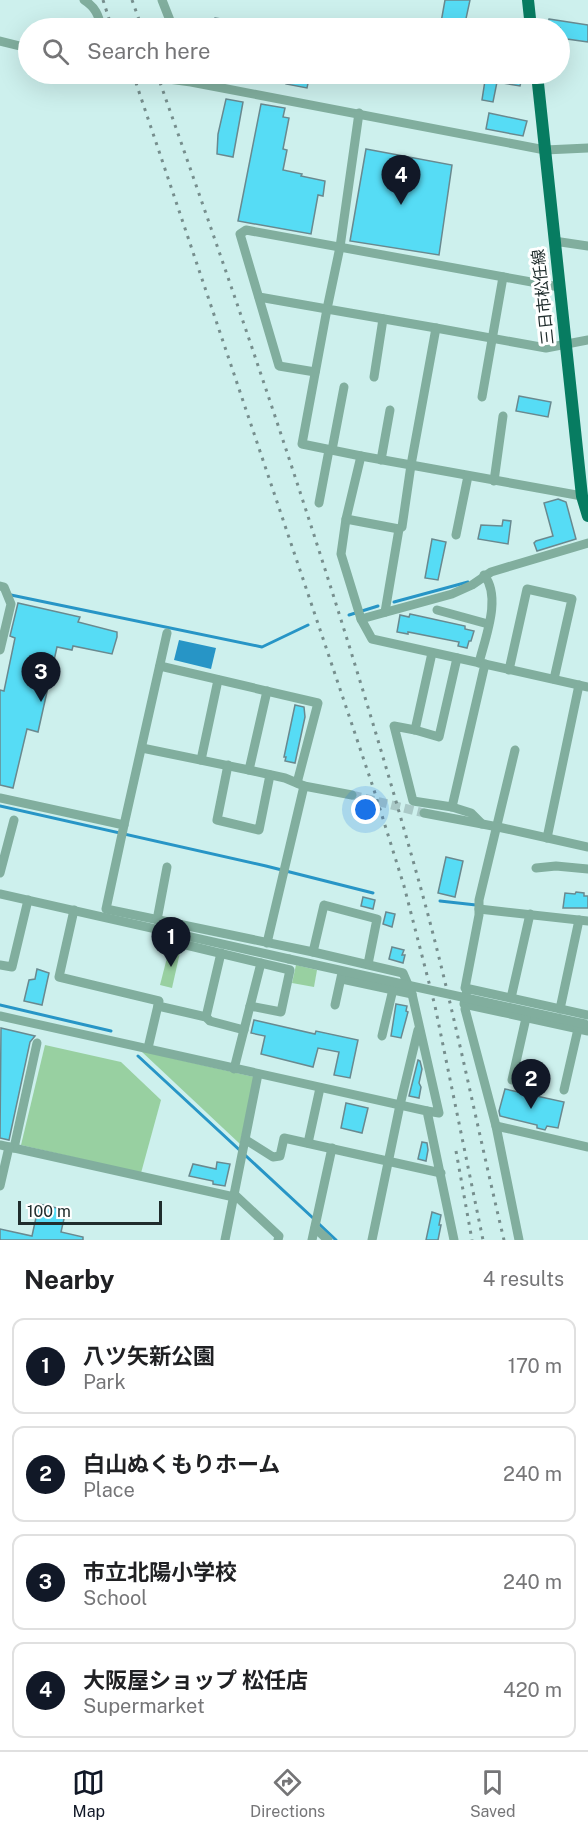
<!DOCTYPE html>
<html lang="en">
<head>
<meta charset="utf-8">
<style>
  :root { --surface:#fff; --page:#f2f2f2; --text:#202124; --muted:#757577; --line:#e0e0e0; --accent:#111827 }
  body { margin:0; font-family:"Public Sans","Noto Sans JP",sans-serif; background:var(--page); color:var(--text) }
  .scale { position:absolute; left:18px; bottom:15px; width:144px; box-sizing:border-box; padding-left:6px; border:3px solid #202d2d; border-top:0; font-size:16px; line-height:21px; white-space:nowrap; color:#202d2d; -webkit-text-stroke:4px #fff; paint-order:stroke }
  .you { position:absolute; left:366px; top:810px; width:21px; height:21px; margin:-15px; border:4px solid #fff; border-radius:50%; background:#1a73e8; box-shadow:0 0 0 9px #1a73e833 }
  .badge { display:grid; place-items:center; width:39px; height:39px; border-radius:50%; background:var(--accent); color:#fff; font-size:20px; font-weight:700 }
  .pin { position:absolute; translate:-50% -50px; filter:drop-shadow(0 2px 3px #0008) }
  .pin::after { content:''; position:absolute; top:32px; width:21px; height:18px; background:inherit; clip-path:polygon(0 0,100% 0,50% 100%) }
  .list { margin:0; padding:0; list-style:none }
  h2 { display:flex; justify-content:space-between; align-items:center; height:78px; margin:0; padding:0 24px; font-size:26px }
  h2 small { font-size:20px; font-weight:400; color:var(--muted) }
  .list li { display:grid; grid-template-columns:39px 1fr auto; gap:18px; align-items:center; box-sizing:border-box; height:96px; margin:0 12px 12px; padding:0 12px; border:2px solid var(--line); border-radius:12px }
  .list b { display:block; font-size:22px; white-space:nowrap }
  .list p { margin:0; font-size:20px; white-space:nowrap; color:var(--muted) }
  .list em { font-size:20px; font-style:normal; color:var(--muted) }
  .icon { flex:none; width:33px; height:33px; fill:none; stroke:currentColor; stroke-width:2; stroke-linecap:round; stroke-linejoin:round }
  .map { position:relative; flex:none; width:588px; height:1240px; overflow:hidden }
  .search { position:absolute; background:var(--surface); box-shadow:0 6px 24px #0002; left:18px; right:18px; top:18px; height:66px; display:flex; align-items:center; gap:15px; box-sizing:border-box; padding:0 21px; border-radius:33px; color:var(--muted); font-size:22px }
  .sheet { height:510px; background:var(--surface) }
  nav { display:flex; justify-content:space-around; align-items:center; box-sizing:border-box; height:84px; border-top:2px solid var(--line); background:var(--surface); font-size:16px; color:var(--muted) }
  nav a { display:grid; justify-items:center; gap:3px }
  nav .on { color:var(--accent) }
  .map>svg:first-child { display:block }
</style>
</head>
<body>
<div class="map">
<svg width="588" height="1240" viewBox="0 0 588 1240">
  <rect width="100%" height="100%" fill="#cdf0ed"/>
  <!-- green -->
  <g fill="#98d0a1">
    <path d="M170 946 181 948 172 988 160 985Z"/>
    <path d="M296 965 317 970 314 987 292 983Z"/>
    <path d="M45 1045 121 1062 161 1100 141 1173 21 1145Z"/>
    <path d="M141 1051 254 1077 240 1144Z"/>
  </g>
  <!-- water -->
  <path fill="#2795c6" d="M179 640 216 648 211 669 174 660Z"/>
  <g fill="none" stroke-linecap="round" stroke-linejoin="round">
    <!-- stream -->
    <g stroke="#2795c6" stroke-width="3">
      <path d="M11 595 262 647 308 625"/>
      <path d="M394 602 468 582"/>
      <path d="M349 615 378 606"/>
      <path d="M0 806 266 866 373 893"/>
      <path d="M440 901 476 905"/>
      <path d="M0 1005 111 1031"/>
      <path d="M138 1056 313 1218"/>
      <path d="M318 1223 336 1240"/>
    </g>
  </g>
  <!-- building -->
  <g fill="#56dcf5" stroke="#69898f" stroke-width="1.5">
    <path d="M445 0H470L464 28H440Z"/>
    <path d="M215 18 251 24V28H213Z"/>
    <path d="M549 19 588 25V42L560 38V28H547Z"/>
    <path d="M287 74H310L307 88 286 84Z"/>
    <path d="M486 74H523L520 86 497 82 493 102 482 100Z"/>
    <path d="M226 99 243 102 233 157 217 154 218 134Z"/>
    <path d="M261 104 285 108 283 117 289 118 283 149 287 150 283 170 302 174 301 176 325 181 323 196 318 195 311 234 238 221Z"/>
    <path d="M489 113 527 121 523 136 486 129Z"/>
    <path d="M366 149 452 165 439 255 350 241Z"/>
    <path d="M519 396 551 402 548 417 516 411Z"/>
    <path d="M558 499 566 502 576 539 537 551 534 543 536 541 553 536 544 503Z"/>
    <path d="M503 520 511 521 508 544 478 539 481 525 502 526Z"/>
    <path d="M432 539 446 542 438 580 425 578Z"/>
    <path d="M18 603 80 617 78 622 117 632V637L112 654 73 646 72 650 57 647 38 732 27 729 13 788 0 785V690L4 691 15 638 10 636Z"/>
    <path d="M410 614 465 626V629L474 631 471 641H469L467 648 458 646 459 642 408 632V634L397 632 400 615 409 617Z"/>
    <path d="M295 705 304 707 305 717 295 763 285 761 286 757H284Z"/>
    <path d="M446 857 463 861 455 897 438 893Z"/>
    <path d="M576 892 584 893V896H588V908H563L565 893 575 894Z"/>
    <path d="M363 897 375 900 373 909 361 906Z"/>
    <path d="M386 912 395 914 392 927 383 924Z"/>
    <path d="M392 947 404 950 402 955H405L403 963 389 959Z"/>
    <path d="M37 969 49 973 42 1005 24 1001 29 980 35 979Z"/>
    <path d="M396 1004 407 1006 406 1011 408 1012 401 1038 391 1036Z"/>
    <path d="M254 1020 315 1034 316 1031 358 1040 350 1078 334 1075 339 1052 318 1048 313 1067 261 1054 265 1036 251 1033Z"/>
    <path d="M1 1028 35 1036 30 1042 9 1140 0 1138Z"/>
    <path d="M418 1060 420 1061 422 1069 419 1083 421 1087 419 1098 409 1096Z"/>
    <path d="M505 1089 564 1102 558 1128 547 1126 545 1130 537 1128V1125L500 1116 499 1111Z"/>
    <path d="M346 1103 368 1108 362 1133 341 1128Z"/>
    <path d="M422 1142 427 1143 428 1150 426 1161 418 1159Z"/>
    <path d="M217 1162 230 1164 225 1186 213 1184V1181L189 1176 193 1164 216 1169Z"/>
    <path d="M39 1204 66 1210 61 1232 83 1237V1240H0V1229L32 1236Z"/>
    <path d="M432 1212 441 1215 439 1225H441L438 1240H426Z"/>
  </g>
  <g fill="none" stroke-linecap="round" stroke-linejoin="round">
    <!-- minor-tunnel -->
    <path stroke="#aac9c7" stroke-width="9" stroke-dasharray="9 4.5" stroke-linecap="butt" d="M352 795 424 813"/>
    <!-- minor -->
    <g stroke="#81ae9e" stroke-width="9">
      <path d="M84 0C95 7 99 15 101 28"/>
      <path d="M162 0 173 28"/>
      <path d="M0 41 28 48"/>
      <path d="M131 74 191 82 545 150 588 148"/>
      <path d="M359 113 340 247 327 309 436 328 411 465 361 456 346 519 341 554 361 619 452 594 472 585 491 572 588 543"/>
      <path d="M554 241 588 246"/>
      <path d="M259 297 327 309 302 444 361 456"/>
      <path d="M436 328 546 348 588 340"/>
      <path d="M315 372 279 366 240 234 246 230 559 287"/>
      <path d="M374 377 383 319"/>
      <path d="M482 397 503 277"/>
      <path d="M332 450 344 387"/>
      <path d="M381 460 390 410"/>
      <path d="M494 481 503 416"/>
      <path d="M319 503 329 450"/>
      <path d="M346 519 399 529"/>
      <path d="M456 535 468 476"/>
      <path d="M0 586 4 587 11 604 0 650"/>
      <path d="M437 610 488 624"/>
      <path d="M385 612 399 529 402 527 411 465 582 496"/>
      <path d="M361 619 372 639 588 687"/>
      <path d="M457 658 439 737 415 730 394 726 413 801 452 807 471 813 482 824"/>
      <path d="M479 663C485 638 502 597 484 575"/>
      <path d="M160 666 318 703 297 783"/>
      <path d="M509 670 527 589 572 599 554 679"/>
      <path d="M415 730 432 653"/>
      <path d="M142 748 249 770 285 778 304 786 352 795"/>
      <path d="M515 750 479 900V915L465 988 588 1015"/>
      <path d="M201 760 218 680"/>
      <path d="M228 765 217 820 259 830 270 775"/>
      <path d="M249 770 267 691"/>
      <path d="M0 798 124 825 106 909 313 952 403 973 412 994 439 1113 427 1111"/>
      <path d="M452 807 485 664"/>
      <path d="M424 813 498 827 588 847"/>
      <path d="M124 825 167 633"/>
      <path d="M547 838 579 685"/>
      <path d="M536 868 556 866 588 869"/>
      <path d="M0 873 14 820"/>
      <path d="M0 894 289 959"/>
      <path d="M479 909 588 921"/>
      <path d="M74 910 59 977 159 1001 148 1048"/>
      <path d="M157 920 167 867"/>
      <path d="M178 933 186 945 290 970 281 1012 250 1006"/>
      <path d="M267 943 304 786"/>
      <path d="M313 952 324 905 377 919 368 964"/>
      <path d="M0 965 12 967 28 900"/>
      <path d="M342 979 412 994"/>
      <path d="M467 990 464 1004 588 1031"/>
      <path d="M511 998 530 914"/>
      <path d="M335 1005 342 973"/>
      <path d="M158 1006 206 1017 210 1021 244 1030"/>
      <path d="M465 1009 496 1126 519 1240"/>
      <path d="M560 1009 579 920"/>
      <path d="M0 1016 427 1111 454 1240"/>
      <path d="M206 1017 221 953"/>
      <path d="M382 1036 394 985"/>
      <path d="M234 1069 261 963"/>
      <path d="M512 1080 526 1018"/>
      <path d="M564 1090 578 1029"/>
      <path d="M496 1126 588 1147"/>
      <path d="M246 1140 273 1157 280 1156 284 1138 441 1173"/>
      <path d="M308 1143 320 1088"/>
      <path d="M0 1145 234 1197"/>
      <path d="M14 1148 37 1043"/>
      <path d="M0 1186 9 1147"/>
      <path d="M234 1194 279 1236 278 1240"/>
      <path d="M315 1228 328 1240"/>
      <path d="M225 1240 258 1074"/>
      <path d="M312 1240 332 1148"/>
      <path d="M372 1240 400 1105 418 1030"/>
    </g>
    <!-- major -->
    <g stroke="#077c61" stroke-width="12">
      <path d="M528 0 531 28"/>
      <path d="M537 74 582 496 588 516"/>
    </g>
    <!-- rail -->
    <g stroke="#768e8d" stroke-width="3" stroke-dasharray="3 6" stroke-linecap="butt">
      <path d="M103 0 112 28"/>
      <path d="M132 0 142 28"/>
      <path d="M133 74 374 790 404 886 435 1006 483 1240"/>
      <path d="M157 74C252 343 344 613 421 889 453 1004 476 1123 504 1240"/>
      <path d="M456 1151 472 1240"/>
    </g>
    <!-- minor-bridge -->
    <path stroke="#81ae9e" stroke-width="9" d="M289 959 585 1024"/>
  </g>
  <g text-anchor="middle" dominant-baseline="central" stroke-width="6" stroke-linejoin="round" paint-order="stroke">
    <!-- street labels -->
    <g font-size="16" fill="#202d2d" stroke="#fff">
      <text transform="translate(543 297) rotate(-96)">三日市松任線</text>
    </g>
  </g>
</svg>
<div class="scale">100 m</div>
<div class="you"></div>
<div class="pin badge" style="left:171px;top:967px">1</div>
<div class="pin badge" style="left:531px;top:1109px">2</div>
<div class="pin badge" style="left:41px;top:702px">3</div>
<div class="pin badge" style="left:401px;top:205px">4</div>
<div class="search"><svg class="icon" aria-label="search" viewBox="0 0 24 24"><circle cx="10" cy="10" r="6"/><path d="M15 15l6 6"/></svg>Search here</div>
</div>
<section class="sheet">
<h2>Nearby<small>4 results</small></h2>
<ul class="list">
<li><span class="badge">1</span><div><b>八ツ矢新公園</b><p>Park</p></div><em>170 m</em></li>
<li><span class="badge">2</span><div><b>白山ぬくもりホーム</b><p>Place</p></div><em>240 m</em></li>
<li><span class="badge">3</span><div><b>市立北陽小学校</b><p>School</p></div><em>240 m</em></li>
<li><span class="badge">4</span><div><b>大阪屋ショップ 松任店</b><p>Supermarket</p></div><em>420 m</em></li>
</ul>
</section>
<nav>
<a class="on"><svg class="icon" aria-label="map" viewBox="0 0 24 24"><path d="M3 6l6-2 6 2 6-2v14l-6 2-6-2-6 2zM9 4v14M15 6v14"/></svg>Map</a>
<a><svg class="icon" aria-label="directions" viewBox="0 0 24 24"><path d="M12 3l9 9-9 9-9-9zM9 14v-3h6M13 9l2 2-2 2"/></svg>Directions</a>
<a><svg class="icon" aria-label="saved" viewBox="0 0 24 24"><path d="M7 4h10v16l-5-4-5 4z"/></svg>Saved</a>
</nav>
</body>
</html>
